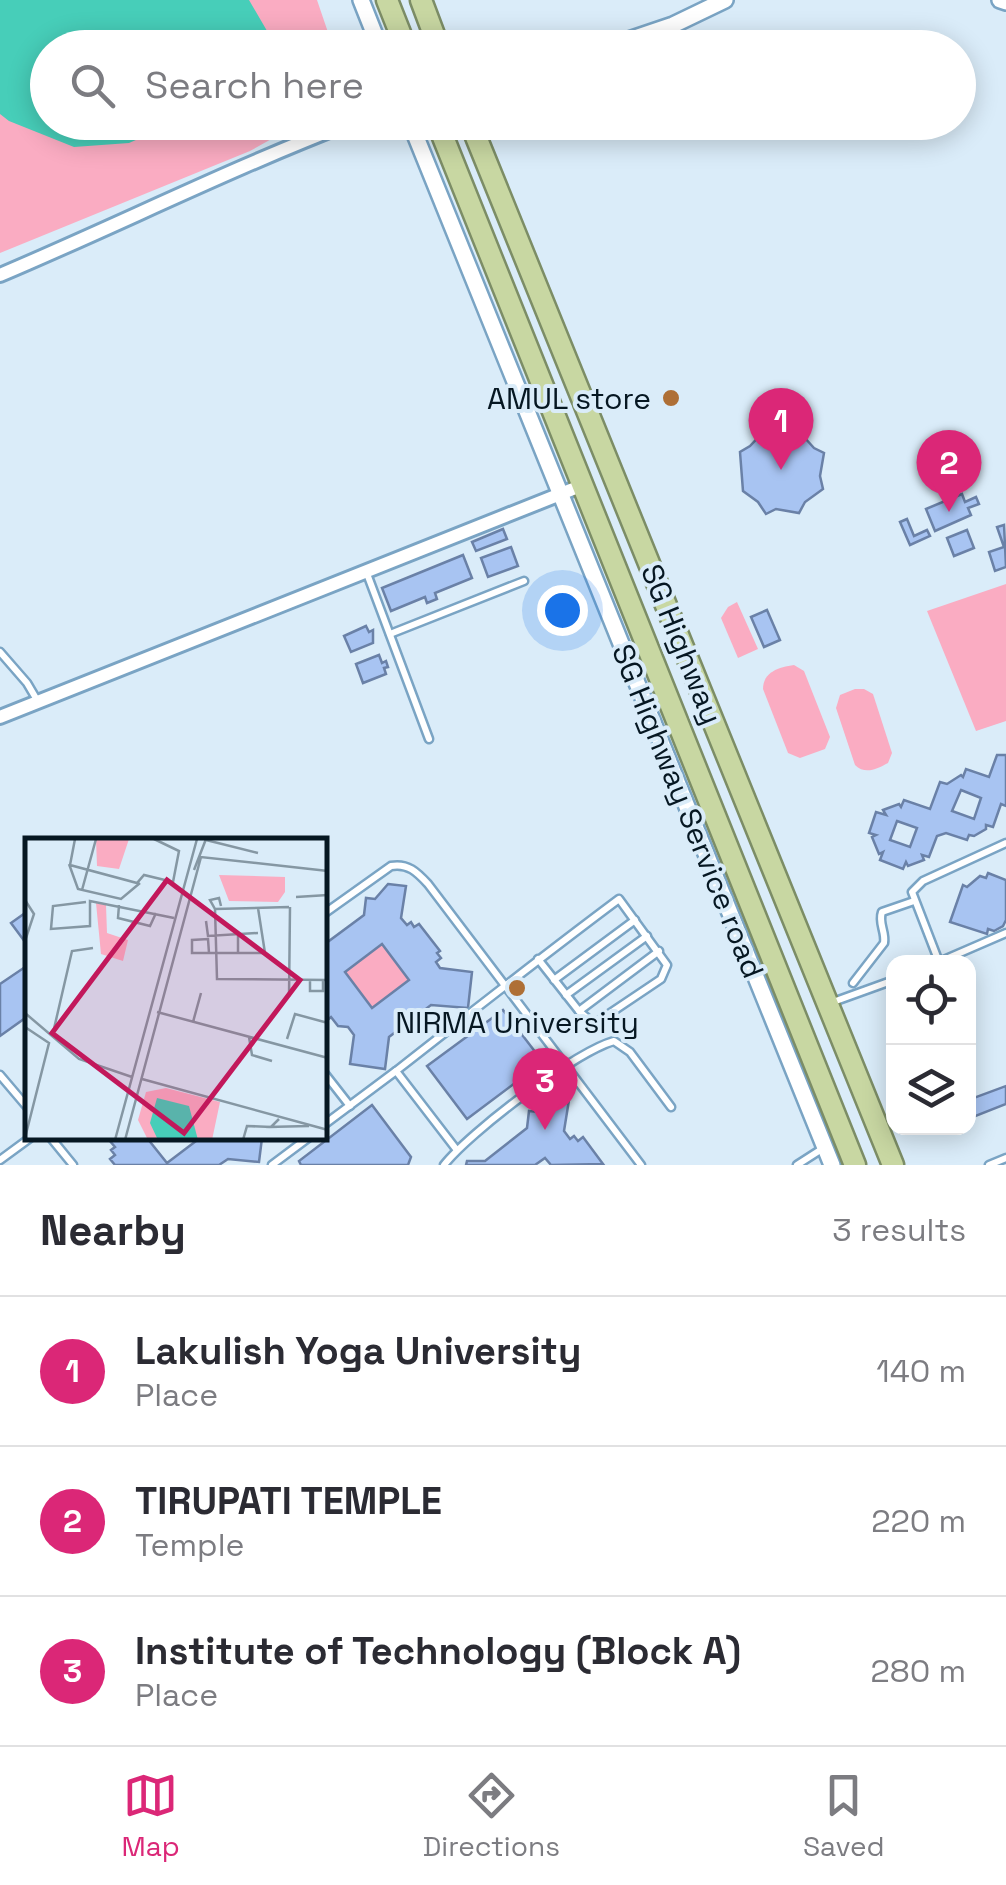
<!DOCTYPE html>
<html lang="en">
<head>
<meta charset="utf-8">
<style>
  :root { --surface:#fff; --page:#f2f2f3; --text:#2b2b33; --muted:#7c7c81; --line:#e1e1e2; --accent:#db2777 }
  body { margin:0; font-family:"Space Grotesk",sans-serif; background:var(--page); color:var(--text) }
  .controls { position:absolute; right:30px; bottom:30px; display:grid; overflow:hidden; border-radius:20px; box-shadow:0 5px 25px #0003 }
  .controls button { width:90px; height:90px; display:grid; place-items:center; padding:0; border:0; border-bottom:2px solid var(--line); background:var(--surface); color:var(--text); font:50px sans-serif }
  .you { position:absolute; left:562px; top:610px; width:35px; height:35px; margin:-25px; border:8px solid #fff; border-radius:50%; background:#1a73e8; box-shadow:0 0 0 15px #1a73e833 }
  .badge { display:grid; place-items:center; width:65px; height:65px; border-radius:50%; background:var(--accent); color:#fff; font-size:32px; font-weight:700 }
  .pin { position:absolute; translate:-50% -82px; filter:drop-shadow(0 2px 5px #0008) }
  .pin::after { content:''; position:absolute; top:52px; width:35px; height:30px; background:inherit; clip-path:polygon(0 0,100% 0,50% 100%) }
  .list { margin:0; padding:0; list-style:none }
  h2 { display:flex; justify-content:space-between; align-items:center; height:130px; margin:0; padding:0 40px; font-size:42px }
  h2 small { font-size:32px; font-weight:400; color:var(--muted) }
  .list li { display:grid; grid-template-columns:65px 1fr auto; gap:30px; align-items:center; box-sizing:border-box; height:150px; padding:0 40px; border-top:2px solid var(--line) }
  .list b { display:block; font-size:38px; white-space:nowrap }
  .list p { margin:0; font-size:32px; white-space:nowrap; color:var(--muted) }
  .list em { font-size:32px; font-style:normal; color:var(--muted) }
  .icon { flex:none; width:55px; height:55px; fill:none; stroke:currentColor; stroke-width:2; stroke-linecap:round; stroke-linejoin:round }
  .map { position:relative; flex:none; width:1006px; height:1165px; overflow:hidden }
  .search { position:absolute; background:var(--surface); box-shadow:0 5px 25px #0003; left:30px; right:30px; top:30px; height:110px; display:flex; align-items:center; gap:25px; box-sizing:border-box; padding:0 35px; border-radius:55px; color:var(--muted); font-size:38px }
  .sheet { height:580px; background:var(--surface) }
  nav { display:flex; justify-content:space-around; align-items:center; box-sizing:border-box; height:140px; border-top:2px solid var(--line); background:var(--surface); font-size:28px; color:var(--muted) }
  nav a { display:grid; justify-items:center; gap:5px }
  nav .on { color:var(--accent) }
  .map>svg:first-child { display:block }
</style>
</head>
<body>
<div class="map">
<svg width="1006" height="1165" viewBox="0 0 1006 1165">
  <rect width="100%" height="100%" fill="#daecf9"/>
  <!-- green -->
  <g fill="#faacc2">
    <path d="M0 0H317L333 47 48 48V122L287 123 275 137 250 151 0 253Z"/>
    <path d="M1006 584V721L976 731 927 611Z"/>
    <path d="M737 602 758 649 738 658 721 618 728 607Z"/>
    <path d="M794 665 804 671 830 737 825 749 800 758 788 753 763 689C763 672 779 667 794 665Z"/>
    <path d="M855 689H864L873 694 892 753 888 763C877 769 865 775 855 765L836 708 840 695Z"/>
    <path d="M382 944 409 980 372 1008 345 972Z"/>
  </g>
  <!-- water -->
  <path fill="#47ceb9" d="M0 0H249L270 36 268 47 48 48V122L175 123 129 143 74 147 9 121 0 114Z"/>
  <!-- building -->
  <g fill="#a8c4f2" stroke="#6a81a7" stroke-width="2.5" fill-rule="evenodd">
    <path d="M795 427 814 448 824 453 820 476 823 489 805 502 799 513 776 509 766 514 758 502 743 491 740 452 750 446 766 429 786 431Z"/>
    <path d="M962 494 965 502 976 497 979 504 968 508 971 515 935 531 926 509Z"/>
    <path d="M907 519 914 536 927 530 930 536 910 545 900 522Z"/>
    <path d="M1004 525 1006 567 995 571 989 552 1004 547 997 527Z"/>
    <path d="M503 529 507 539 476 551 472 542Z"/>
    <path d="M967 530 974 548 954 556 947 538Z"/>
    <path d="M511 547 518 566 488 577 481 558Z"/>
    <path d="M463 555 472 578 435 593 437 599 427 603 425 597 391 611 382 588Z"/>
    <path d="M767 610 780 640 764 647 751 617Z"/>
    <path d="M366 626 369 632 373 630V643L351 652 344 636Z"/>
    <path d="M379 655 382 663 386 661 388 667 384 668 386 674 363 683 356 664Z"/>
    <path d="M997 755H1006V806L1001 804 993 827 986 825V829L974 836 969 835 967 840 946 833 937 836 929 857 922 855 924 860 908 866 906 862 903 869 880 860 883 852 879 854 872 837 876 835 869 833 876 812 886 815 883 810 899 804 901 807 904 800 930 809 940 782 947 784 961 775 963 777 966 769 989 777ZM961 790 981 798 974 819 952 811ZM897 821 917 828 910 847 890 840Z"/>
    <path d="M988 873 1006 880V920L1003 926 994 931 988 929 987 934 950 922 963 885 967 887 980 876 986 878Z"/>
    <path d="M388 884 406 886 401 918 407 925 411 922 414 927 419 924 440 951 437 953 441 958 436 962 440 968 472 972 468 1008 431 1005 389 1037 385 1069 350 1064 354 1035 348 1027 338 1026 331 1017 325 1022V944L364 915 366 898 375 899ZM382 944 409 980 372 1008 345 972Z"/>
    <path d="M28 911V946L11 923Z"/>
    <path d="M28 965V1016L0 1036V984Z"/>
    <path d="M503 1010 543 1062 467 1119 427 1066Z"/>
    <path d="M1006 1086V1104L968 1119V1100Z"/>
    <path d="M551 1097 569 1100 564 1131 570 1139 574 1136 578 1141 583 1137 603 1164 551 1165 545 1158 535 1165H466L467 1161H485L527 1128 529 1111 538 1112Z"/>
    <path d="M372 1105 411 1157 408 1165H301L299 1161Z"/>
    <path d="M86 1138H147L167 1163 200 1138H262L259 1162 228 1159 219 1165H115L110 1159 115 1155 111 1150 115 1147 109 1140Z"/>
  </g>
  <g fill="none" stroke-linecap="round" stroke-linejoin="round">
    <!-- service casing -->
    <g stroke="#7aa4c4" stroke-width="11">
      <g id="service">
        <path d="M366 571 429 739"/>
        <path d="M390 634 524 581"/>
        <path d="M0 652 27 683 37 700"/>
        <path d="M325 913 391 866C408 863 417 872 428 884L641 1165"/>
        <path d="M939 962 912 892 923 881 1006 843"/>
        <path d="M939 962 1006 933"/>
        <path d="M554 980 635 920"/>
        <path d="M853 983 884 943C886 932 878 923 882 912L914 901"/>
        <path d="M566 995 647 936"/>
        <path d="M833 1002 894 980"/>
        <path d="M579 1011 659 951"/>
        <path d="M396 1071C470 1013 544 955 619 899L667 965 661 979 594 1024 579 1011 538 959"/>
        <path d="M325 1074 350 1106"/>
        <path d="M0 1075 28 1108"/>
        <path d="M325 1124 396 1071 456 1149"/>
        <path d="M51 1138 73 1165"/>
        <path d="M0 1160 30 1138"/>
        <path d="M272 1165 308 1138"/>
        <path d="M444 1165C469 1133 575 1052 614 1041L630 1052 671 1107"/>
        <path d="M797 1165 825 1147"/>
        <path d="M989 1165 1006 1158"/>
      </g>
    </g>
    <!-- minor casing -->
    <g stroke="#7aa4c4" stroke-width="18">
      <g id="minor">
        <path d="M0 275C118 225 232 168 352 122"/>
        <path d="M0 717 583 485"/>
      </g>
    </g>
    <!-- tertiary casing -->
    <g stroke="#7aa4c4" stroke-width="20">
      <g id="tertiary">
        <path d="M361 0 380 48"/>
        <path d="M1000 0 1006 2"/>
        <path d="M605 48 673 25 725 0"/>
        <path d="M410 122 832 1165"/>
      </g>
    </g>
    <!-- trunk casing -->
    <g stroke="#7c8d66" stroke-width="25">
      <g id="trunk">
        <path d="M387 0 406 48"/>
        <path d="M421 0 439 48"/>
        <path d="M437 122 855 1165"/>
        <path d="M470 122 893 1165"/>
      </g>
    </g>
    <!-- service -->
    <use href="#service" stroke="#fff" stroke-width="6"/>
    <!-- minor -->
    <use href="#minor" stroke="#fff" stroke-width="12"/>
    <!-- tertiary -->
    <use href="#tertiary" stroke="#fff" stroke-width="15"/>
    <!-- trunk -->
    <use href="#trunk" stroke="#c8d7a2" stroke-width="20"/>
  </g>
  <!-- markers -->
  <g fill="#ae6f36" stroke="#daecf9" stroke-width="4">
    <circle cx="671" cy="398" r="10"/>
    <circle cx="517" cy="988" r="10"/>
  </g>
  <g text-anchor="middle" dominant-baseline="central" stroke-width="8" stroke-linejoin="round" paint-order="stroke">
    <!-- poi labels -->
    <g font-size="30" fill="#061722" stroke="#daecf9" text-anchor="end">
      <text x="651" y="398">AMUL store</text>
      <text x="517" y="1022" text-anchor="middle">NIRMA University</text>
    </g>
    <!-- street labels -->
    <g font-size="30" fill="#061722" stroke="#daecf9">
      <text transform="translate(682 644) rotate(68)">SG Highway</text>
      <text transform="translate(688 811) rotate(68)">SG Highway Service road</text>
    </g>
  </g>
  <!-- overview -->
  <g transform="translate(25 838)">
    <rect width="302" height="302" fill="#daecf9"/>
    <path d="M71 1H104L94 31 72 28ZM194 37 260 39V54L253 64 204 63ZM71 65 81 67 82 95 103 102 98 123 76 116ZM141 250 195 264 187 302H123L113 282 121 254Z" fill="#faacc2"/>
    <path d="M132 260 164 268 173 302 132 300 125 285Z" fill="#47ceb9"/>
    <path fill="none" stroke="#8597a3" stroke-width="2.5" d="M50 1 45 27 112 45 119 37 148 44 154 13 129 1M181 2 233 15M44 26 53 51 96 61 115 45M169 32 181 1M57 52 71 1M271 59 303 57M0 62 9 76 0 103M61 64 28 68 26 91 65 88V63L149 80M94 67 93 80 125 88 131 75M196 68 194 60 185 62 190 71 264 69M190 71 192 141 303 142M181 83 183 98 233 95M213 98V115H240L233 70M184 115 183 101 167 102V115H213M285 143V153H298V142M264 159 265 69M132 174 303 220M0 175 54 221 107 239M168 184 176 155M0 189 24 205 0 300M28 195 47 113 68 110M224 199 227 217 247 223M262 201 270 176 303 185M117 241 303 292M242 289 284 288M90 302 172 1M100 302 176 19 303 33M218 302 222 288 246 289 254 281"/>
    <path fill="#c2185b" fill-opacity="0.15" stroke="#c2185b" stroke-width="5" d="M142 42 275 142 159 295 27 195Z"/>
    <rect width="302" height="302" fill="none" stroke="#061722" stroke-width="5"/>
  </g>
</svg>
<div class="controls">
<button><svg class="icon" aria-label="locate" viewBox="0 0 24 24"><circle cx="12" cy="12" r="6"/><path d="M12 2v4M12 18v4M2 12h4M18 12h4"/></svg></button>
<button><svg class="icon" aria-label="layers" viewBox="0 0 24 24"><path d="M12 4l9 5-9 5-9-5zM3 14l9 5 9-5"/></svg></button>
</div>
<div class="you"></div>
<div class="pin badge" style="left:781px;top:470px">1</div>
<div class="pin badge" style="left:949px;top:512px">2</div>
<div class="pin badge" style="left:545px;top:1130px">3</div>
<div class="search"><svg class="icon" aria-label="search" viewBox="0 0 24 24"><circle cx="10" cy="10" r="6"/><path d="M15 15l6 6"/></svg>Search here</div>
</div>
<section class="sheet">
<h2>Nearby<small>3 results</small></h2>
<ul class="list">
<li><span class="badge">1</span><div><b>Lakulish Yoga University</b><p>Place</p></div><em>140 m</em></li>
<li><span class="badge">2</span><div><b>TIRUPATI TEMPLE</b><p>Temple</p></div><em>220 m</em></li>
<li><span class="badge">3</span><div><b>Institute of Technology (Block A)</b><p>Place</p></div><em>280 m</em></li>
</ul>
</section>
<nav>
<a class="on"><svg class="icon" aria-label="map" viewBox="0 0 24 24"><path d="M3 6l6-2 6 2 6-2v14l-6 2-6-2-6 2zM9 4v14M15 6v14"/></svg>Map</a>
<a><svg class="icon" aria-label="directions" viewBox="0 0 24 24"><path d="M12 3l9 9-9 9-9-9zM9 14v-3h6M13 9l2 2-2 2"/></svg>Directions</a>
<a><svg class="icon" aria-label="saved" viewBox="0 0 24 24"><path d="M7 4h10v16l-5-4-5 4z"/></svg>Saved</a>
</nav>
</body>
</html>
